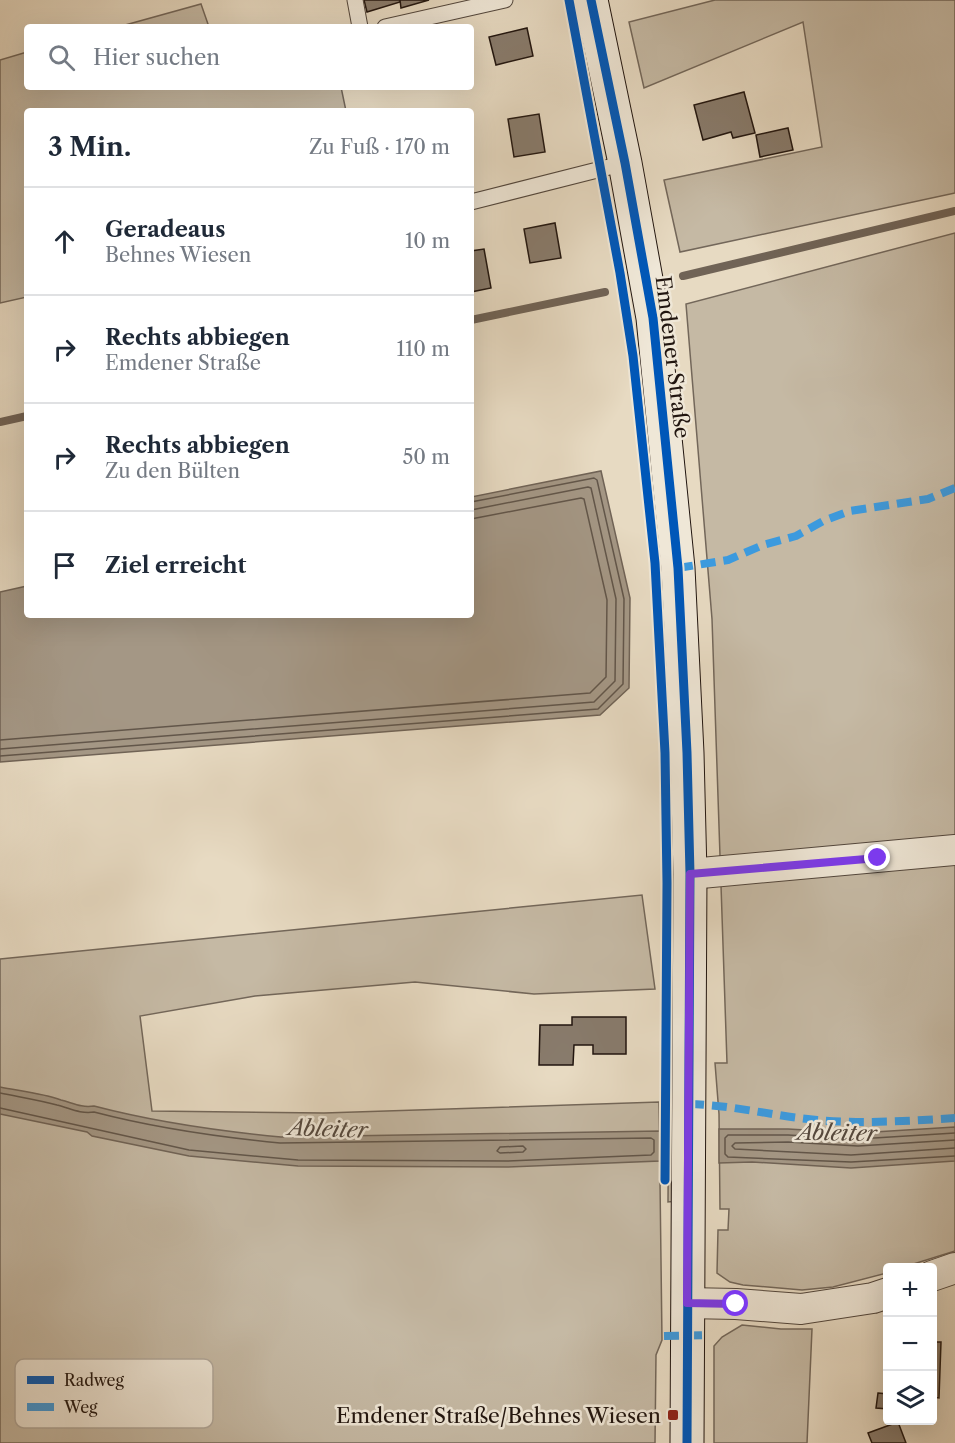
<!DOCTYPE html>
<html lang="de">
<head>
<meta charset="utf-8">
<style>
  :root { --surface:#fff; --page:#f2f2f3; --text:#1f2937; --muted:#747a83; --line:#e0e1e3 }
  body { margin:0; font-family:"Libre Caslon Text",serif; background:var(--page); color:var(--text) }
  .controls { position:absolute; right:18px; bottom:18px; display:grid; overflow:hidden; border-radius:6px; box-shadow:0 6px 24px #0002 }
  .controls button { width:54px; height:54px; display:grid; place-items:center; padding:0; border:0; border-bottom:2px solid var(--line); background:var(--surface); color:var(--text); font:30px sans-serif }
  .stop { position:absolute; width:18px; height:18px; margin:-14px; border:4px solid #7c3aed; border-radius:50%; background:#fff }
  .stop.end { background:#7c3aed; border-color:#fff; box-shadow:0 2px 6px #0008 }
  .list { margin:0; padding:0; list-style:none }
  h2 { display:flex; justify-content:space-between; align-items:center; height:78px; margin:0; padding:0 24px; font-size:26px }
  h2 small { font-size:20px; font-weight:400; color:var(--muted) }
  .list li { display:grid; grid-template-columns:39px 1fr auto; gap:18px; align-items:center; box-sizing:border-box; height:108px; padding:0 24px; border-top:2px solid var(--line) }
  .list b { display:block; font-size:22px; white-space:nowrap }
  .list p { margin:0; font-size:20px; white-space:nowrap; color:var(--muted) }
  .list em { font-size:20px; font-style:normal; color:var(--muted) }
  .icon { flex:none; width:33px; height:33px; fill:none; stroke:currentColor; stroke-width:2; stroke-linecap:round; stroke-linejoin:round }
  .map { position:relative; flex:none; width:955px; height:1443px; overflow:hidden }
  .search { position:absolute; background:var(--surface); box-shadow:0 6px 24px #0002; left:24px; top:24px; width:450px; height:66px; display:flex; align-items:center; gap:15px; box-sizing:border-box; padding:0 21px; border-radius:6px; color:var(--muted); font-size:22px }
  .panel { position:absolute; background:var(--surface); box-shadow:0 6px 24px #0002; left:24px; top:108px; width:450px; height:510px; border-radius:6px }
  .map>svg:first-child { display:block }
</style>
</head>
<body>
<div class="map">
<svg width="955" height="1443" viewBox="0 0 955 1443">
  <rect width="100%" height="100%" fill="#e7dac2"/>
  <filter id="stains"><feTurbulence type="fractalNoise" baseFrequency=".00333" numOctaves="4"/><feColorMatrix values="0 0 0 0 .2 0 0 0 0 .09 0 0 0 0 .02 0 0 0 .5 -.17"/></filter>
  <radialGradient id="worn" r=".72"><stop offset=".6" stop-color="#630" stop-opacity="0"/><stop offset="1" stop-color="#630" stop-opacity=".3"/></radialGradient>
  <!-- green -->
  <g fill="#c5b9a4" stroke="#73675a" stroke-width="1.5">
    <path d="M715 0H955V193L680 252 664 180 822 147 803 22 644 88 629 22Z"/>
    <path d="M201 4 209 27H118Z"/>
    <path d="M27 52V87H341L346 111H27V297L0 303V60Z"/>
    <path d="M955 233V1251L904 1267 888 1268 887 1273 833 1287 802 1290 743 1285 730 1282 717 1273 718 1230H728L729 1209H720L719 1114 715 1063H727L712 619 686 304Z"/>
    <path d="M642 895 655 989 534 994 415 982 255 996 140 1016 152 1111 324 1113 659 1102 662 1340 656 1355 655 1443H0V959Z"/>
    <path d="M669 1078 674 1082 677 1201 668 1202Z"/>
    <path d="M742 1325 781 1329H812L807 1443H714V1346L722 1337Z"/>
  </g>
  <!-- water -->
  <g fill="#a49785" stroke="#706356" stroke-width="1.5">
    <path d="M601 471 630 598 629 688 600 715 0 762V592L27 586V615H471V497Z"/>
    <path d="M0 1087C20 1091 42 1093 61 1100 73 1103 81 1108 94 1106 155 1122 218 1131 281 1137L660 1131V1161L507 1167 298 1166 189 1156 92 1136 87 1132 0 1114Z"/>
    <path d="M955 1127V1161L851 1168 752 1162 719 1163V1129H788L858 1133Z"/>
  </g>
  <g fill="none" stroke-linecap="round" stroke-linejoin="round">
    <!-- shore -->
    <g stroke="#62564a" stroke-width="1.5">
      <path d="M0 740 590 693 606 677 607 600 584 499 581 498 471 519"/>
      <path d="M0 749 594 702 615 681 616 599 591 488 588 487 471 510"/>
      <path d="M0 756 598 709 623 684 624 599 597 480 594 478 471 502"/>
      <path d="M0 1093C19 1097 38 1100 57 1105 70 1108 79 1114 94 1112 155 1128 218 1137 280 1143L651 1138 654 1140V1152L651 1155 507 1161 298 1160 189 1150 0 1108"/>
      <path d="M955 1133 858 1139 788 1135H728L725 1138V1154L728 1157 851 1162 955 1156"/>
      <path d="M955 1140 858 1146 788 1142 735 1143 732 1146 735 1149 851 1155 955 1148"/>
      <path d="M523 1146 526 1149 523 1152 500 1153 497 1151 500 1147Z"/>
    </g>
    <!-- stream -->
    <g stroke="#706356" stroke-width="8">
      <path d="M683 276 955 211"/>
      <path d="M471 320 605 292"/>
      <path d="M0 422 27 416"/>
    </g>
  </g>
  <!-- building -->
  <g fill="#887b6c" stroke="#21150f" stroke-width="1.5">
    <path d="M364 0H400V2L367 12Z"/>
    <path d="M400 0H429L401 8Z"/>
    <path d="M527 28 533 56 496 65 489 37Z"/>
    <path d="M744 92 755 133 733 138 731 132 703 140 694 105Z"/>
    <path d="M539 114 545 152 514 157 508 119Z"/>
    <path d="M788 128 793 150 760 157 756 135Z"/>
    <path d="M555 223 561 258 530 263 524 229Z"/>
    <path d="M484 249 491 288 471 292V251Z"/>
    <path d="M572 1017H626V1054H593V1045H574L573 1065H539L540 1025H572Z"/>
    <path d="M932 1342H941L939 1398 932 1397Z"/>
    <path d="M878 1393 888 1394V1409L876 1408Z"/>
    <path d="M898 1422 906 1443H872L868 1433Z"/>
  </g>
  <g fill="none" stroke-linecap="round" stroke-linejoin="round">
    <!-- lane casing -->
    <g stroke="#52463c" stroke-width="17">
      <g id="lane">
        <path d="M355 0 360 27"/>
        <path d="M385 27 505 0"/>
        <path d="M471 202 625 163"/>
      </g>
    </g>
    <!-- street casing -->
    <g stroke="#52463c" stroke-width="32">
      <g id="street">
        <path d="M690 874 955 850"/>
        <path d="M932 1276 955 1268"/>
        <path d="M687 1303 736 1304 801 1309 873 1298 888 1293"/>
      </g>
    </g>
    <!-- secondary casing -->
    <g stroke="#21150f" stroke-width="35">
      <path id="secondary" d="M591 0 625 163 653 318 678 568 687 753 690 874 687 1443"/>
    </g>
    <!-- lane -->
    <use href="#lane" stroke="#efe7d7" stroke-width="15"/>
    <!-- street -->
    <use href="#street" stroke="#efe7d7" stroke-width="30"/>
    <!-- secondary -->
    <use href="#secondary" stroke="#efe7d7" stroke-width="33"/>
    <!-- quiet -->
    <g stroke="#3c9ade" stroke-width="8" stroke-dasharray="15 8" stroke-linecap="butt">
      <path d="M678 568 728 560 763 545 796 536 823 521 850 511 928 499 955 488"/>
      <path d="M689 1104C732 1105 774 1116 817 1120 862 1124 910 1121 955 1118"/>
      <path d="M664 1336 709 1335"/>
    </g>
    <!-- cycleway casing -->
    <g stroke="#efe7d7" stroke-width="13">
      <g id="cycleway">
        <path d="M569 0 620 273 633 356 655 563 665 753 667 883 665 1180"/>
        <path d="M591 0 625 163 653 318 678 568 687 753 690 874 687 1443"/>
      </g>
    </g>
    <!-- cycleway -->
    <use href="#cycleway" stroke="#0057b8" stroke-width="9"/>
  </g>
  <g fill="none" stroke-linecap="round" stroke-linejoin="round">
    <!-- route -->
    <path stroke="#7c3aed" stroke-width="8" d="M736 1304 687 1303 690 874 878 858"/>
  </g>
  <!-- markers -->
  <rect fill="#8f2418" stroke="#efe7d7" stroke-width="2" x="667" y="1409" width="12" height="12" rx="3"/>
  <g text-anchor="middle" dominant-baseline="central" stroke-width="5" stroke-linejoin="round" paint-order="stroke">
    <!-- street labels -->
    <g font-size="21" fill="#21150f" stroke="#efe7d7">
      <text transform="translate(673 357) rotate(83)">Emdener Straße</text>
    </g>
    <!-- poi labels -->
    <g font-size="21" fill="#21150f" stroke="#efe7d7" text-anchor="end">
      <text x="661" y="1415">Emdener Straße/Behnes Wiesen</text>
    </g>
    <!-- water labels -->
    <g font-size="22" font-style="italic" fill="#55493e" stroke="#efe7d7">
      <text transform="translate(328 1129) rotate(2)">Ableiter</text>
      <text transform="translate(837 1133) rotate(1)">Ableiter</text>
    </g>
  </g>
  <!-- legend -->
  <rect x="15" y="1359" width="198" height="69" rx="9" fill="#efe7d7" stroke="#b1a89b" stroke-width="1.5"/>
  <rect x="27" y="1376" width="27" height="8" fill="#0057b8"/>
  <rect x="27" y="1403" width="27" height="8" fill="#3c9ade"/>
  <g font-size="16" fill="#21150f">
    <text x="64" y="1386">Radweg</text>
    <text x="64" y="1413">Weg</text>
  </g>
  <rect width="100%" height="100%" filter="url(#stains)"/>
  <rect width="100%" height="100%" fill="url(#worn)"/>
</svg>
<div class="controls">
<button>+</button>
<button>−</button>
<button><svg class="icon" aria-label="layers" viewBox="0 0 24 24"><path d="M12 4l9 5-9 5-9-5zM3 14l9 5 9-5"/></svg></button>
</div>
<div class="stop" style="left:736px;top:1304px"></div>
<div class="stop end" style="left:878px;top:858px"></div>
<div class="search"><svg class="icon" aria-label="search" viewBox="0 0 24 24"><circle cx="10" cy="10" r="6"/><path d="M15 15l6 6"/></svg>Hier suchen</div>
<section class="panel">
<h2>3 Min.<small>Zu Fuß · 170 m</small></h2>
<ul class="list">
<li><svg class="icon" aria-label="ahead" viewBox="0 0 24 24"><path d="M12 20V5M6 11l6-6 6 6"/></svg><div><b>Geradeaus</b><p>Behnes Wiesen</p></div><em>10 m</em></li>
<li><svg class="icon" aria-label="right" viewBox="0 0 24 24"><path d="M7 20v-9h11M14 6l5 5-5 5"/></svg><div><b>Rechts abbiegen</b><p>Emdener Straße</p></div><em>110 m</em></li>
<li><svg class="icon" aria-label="right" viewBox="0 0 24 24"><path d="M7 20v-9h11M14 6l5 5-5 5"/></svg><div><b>Rechts abbiegen</b><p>Zu den Bülten</p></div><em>50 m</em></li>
<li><svg class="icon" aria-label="arrive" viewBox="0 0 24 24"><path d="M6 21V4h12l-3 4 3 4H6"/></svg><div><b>Ziel erreicht</b></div></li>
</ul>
</section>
</div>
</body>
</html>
